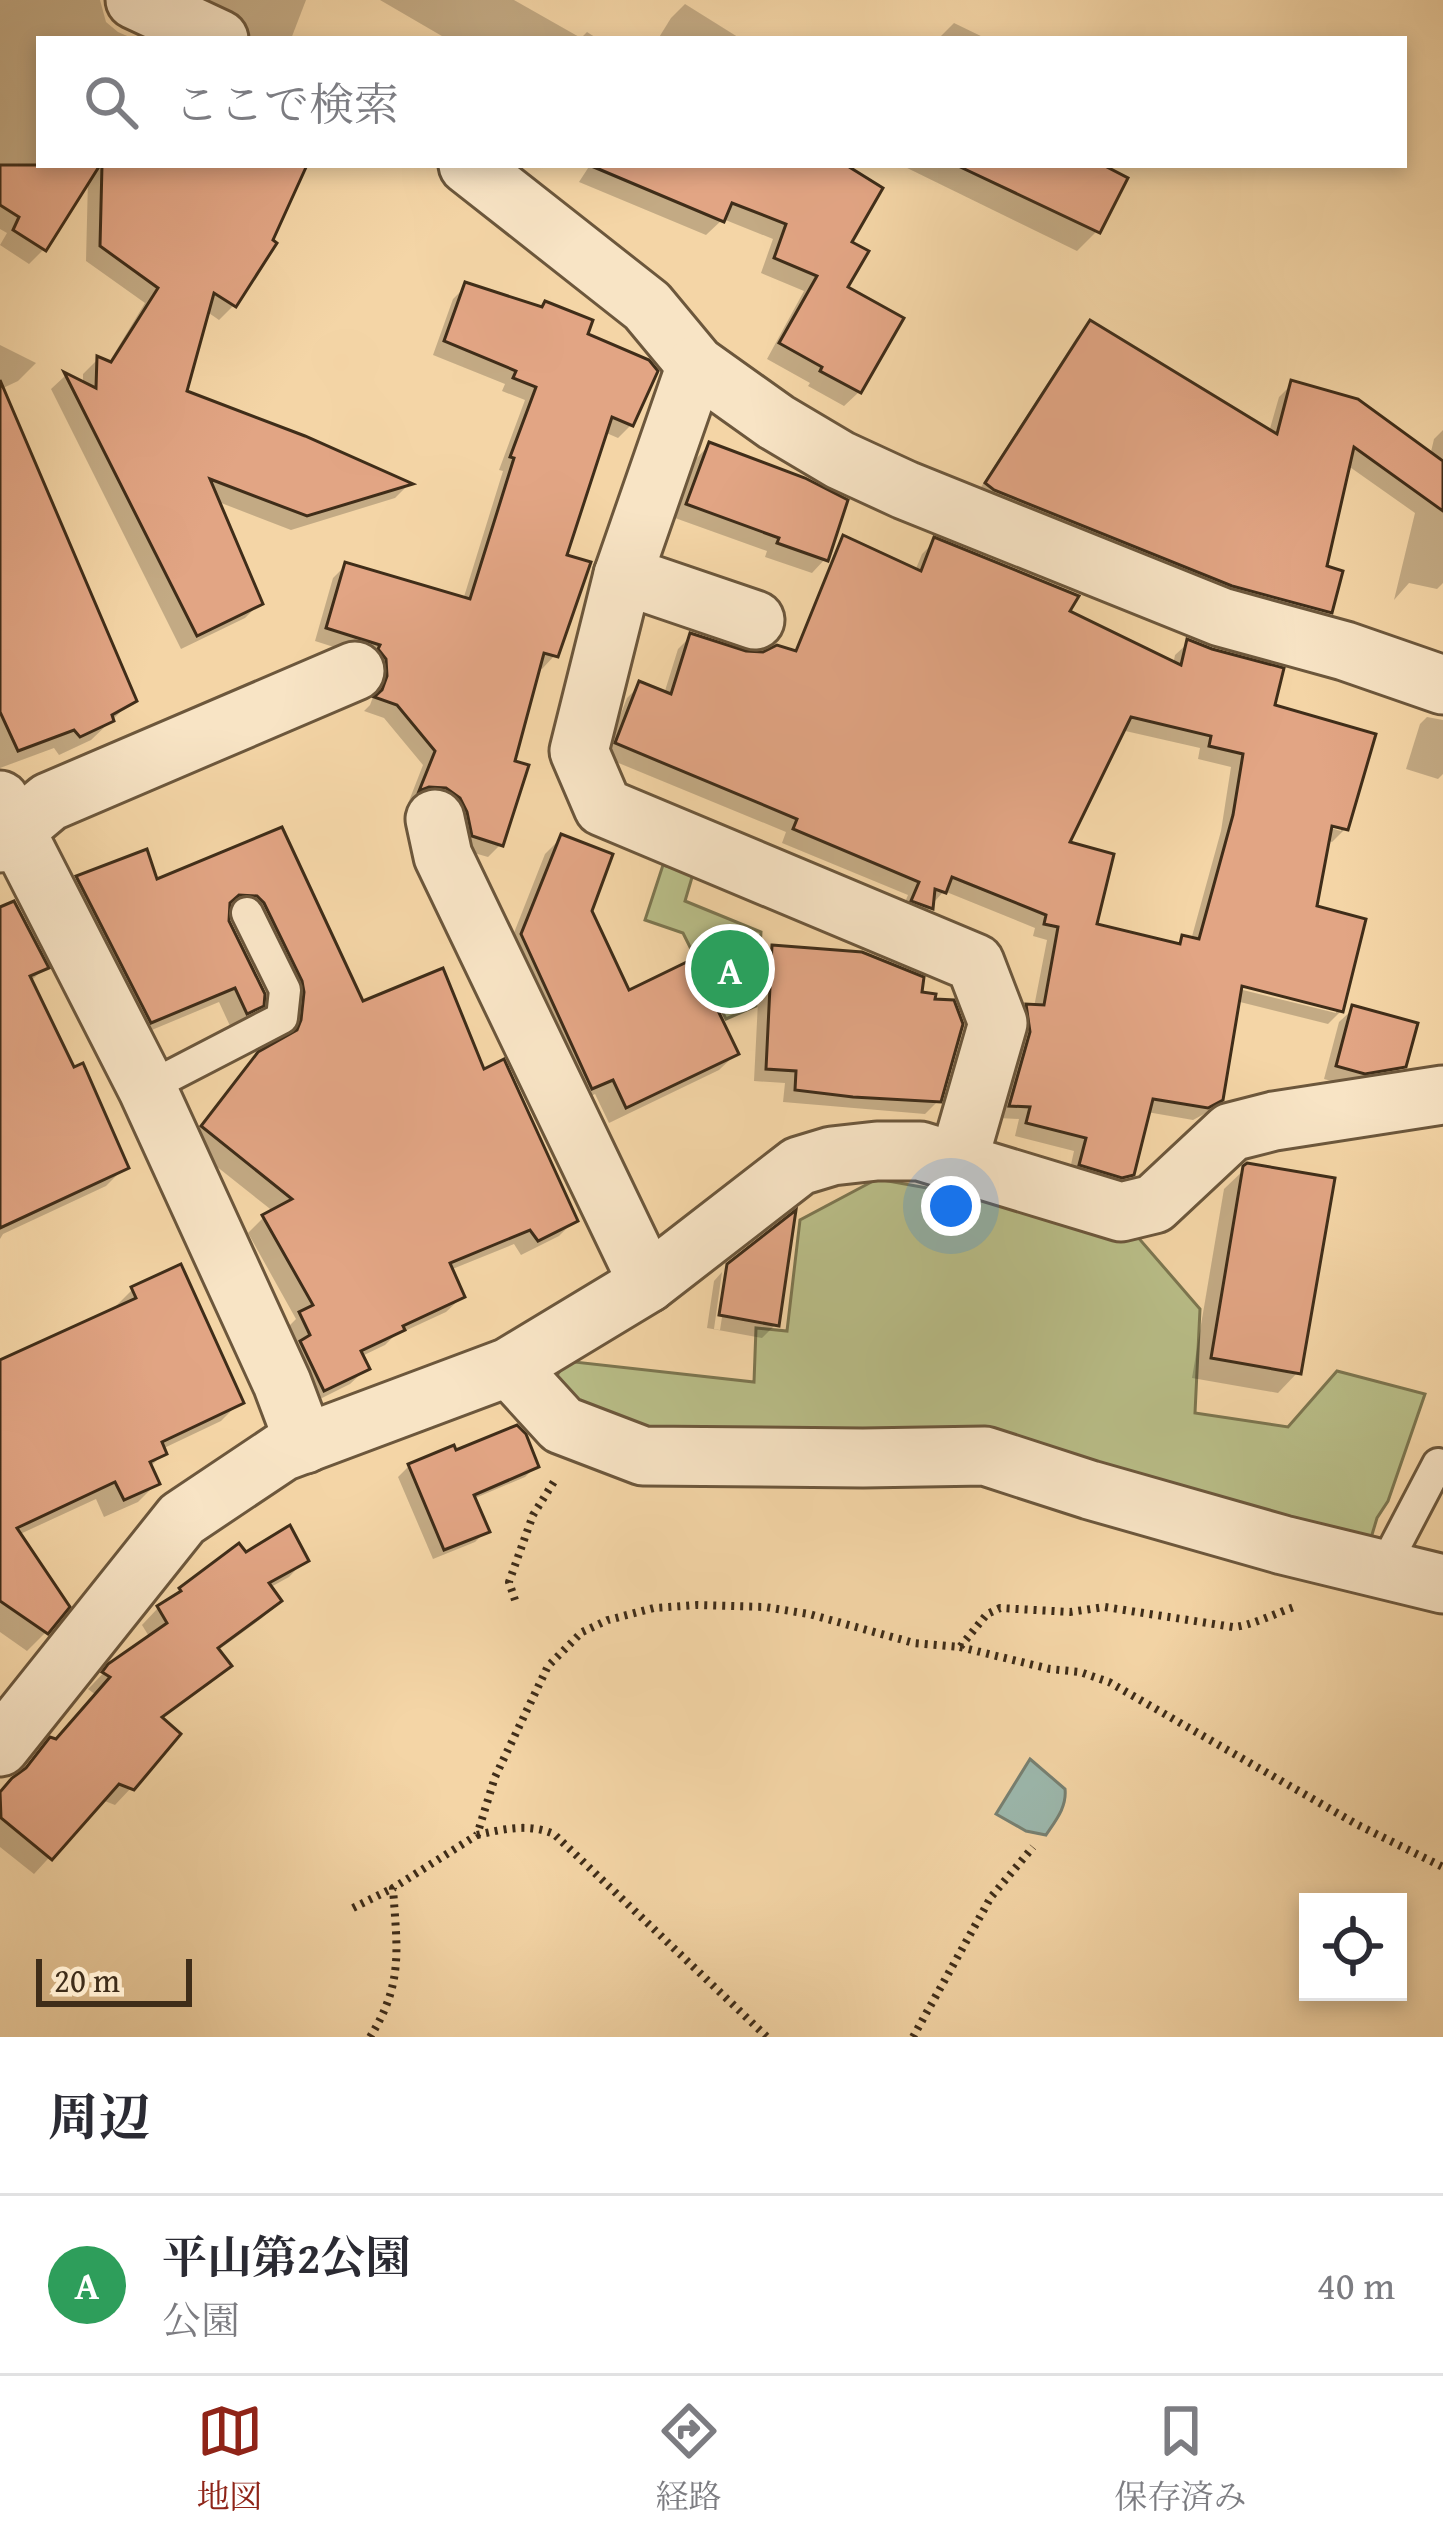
<!DOCTYPE html>
<html lang="ja">
<head>
<meta charset="utf-8">
<style>
  :root { --surface:#fff; --page:#f2f2f3; --text:#2b2b33; --muted:#7c7c81; --line:#e1e1e2; --accent:#8f2418 }
  body { margin:0; font-family:"Gentium Book Plus","Noto Serif JP",serif; background:var(--page); color:var(--text) }
  .controls { position:absolute; right:36px; bottom:36px; display:grid; overflow:hidden; border-radius:0px; box-shadow:0 6px 18px #0003 }
  .controls button { width:108px; height:108px; display:grid; place-items:center; padding:0; border:0; border-bottom:3px solid var(--line); background:var(--surface); color:var(--text); font:60px sans-serif }
  .scale { position:absolute; left:36px; bottom:30px; width:156px; box-sizing:border-box; padding-left:12px; border:6px solid #3f2d19; border-top:0; font-size:33px; line-height:42px; white-space:nowrap; color:#3f2d19; -webkit-text-stroke:9px #f8e4c5; paint-order:stroke }
  .you { position:absolute; left:951px; top:1206px; width:42px; height:42px; margin:-30px; border:9px solid #fff; border-radius:50%; background:#1a73e8; box-shadow:0 0 0 18px #1a73e833 }
  .badge { display:grid; place-items:center; width:78px; height:78px; border-radius:50%; background:var(--accent); color:#fff; font-size:39px; font-weight:700 }
  .pin { position:absolute; translate:-50% -50%; border:6px solid #fff; box-shadow:0 3px 12px #0006 }
  .list { margin:0; padding:0; list-style:none }
  h2 { display:flex; justify-content:space-between; align-items:center; height:156px; margin:0; padding:0 48px; font-size:51px }
  h2 small { font-size:39px; font-weight:400; color:var(--muted) }
  .list li { display:grid; grid-template-columns:78px 1fr auto; gap:36px; align-items:center; box-sizing:border-box; height:180px; padding:0 48px; border-top:3px solid var(--line) }
  .list b { display:block; font-size:45px; white-space:nowrap }
  .list p { margin:0; font-size:39px; white-space:nowrap; color:var(--muted) }
  .list em { font-size:39px; font-style:normal; color:var(--muted) }
  .icon { flex:none; width:66px; height:66px; fill:none; stroke:currentColor; stroke-width:2; stroke-linecap:round; stroke-linejoin:round }
  .map { position:relative; flex:none; width:1443px; height:2037px; overflow:hidden }
  .search { position:absolute; background:var(--surface); box-shadow:0 6px 18px #0003; left:36px; right:36px; top:36px; height:132px; display:flex; align-items:center; gap:30px; box-sizing:border-box; padding:0 42px; border-radius:0px; color:var(--muted); font-size:45px }
  .sheet { height:336px; background:var(--surface) }
  nav { display:flex; justify-content:space-around; align-items:center; box-sizing:border-box; height:168px; border-top:3px solid var(--line); background:var(--surface); font-size:33px; color:var(--muted) }
  nav a { display:grid; justify-items:center; gap:6px }
  nav .on { color:var(--accent) }
  .map>svg:first-child { display:block }
</style>
</head>
<body>
<div class="map">
<svg width="1443" height="2037" viewBox="0 0 1443 2037">
  <rect width="100%" height="100%" fill="#f4d5a6"/>
  <filter id="stains"><feTurbulence type="fractalNoise" baseFrequency=".00167" numOctaves="4"/><feColorMatrix values="0 0 0 0 .2 0 0 0 0 .09 0 0 0 0 .02 0 0 0 .5 -.17"/></filter>
  <radialGradient id="worn" r=".72"><stop offset=".6" stop-color="#630" stop-opacity="0"/><stop offset="1" stop-color="#630" stop-opacity=".3"/></radialGradient>
  <!-- green -->
  <g fill="#b9be88" stroke="#7c7650" stroke-width="3">
    <path d="M663 865 693 874 685 901 761 932 756 1006 726 1019 683 933 645 920Z"/>
    <path d="M877 1179 994 1200 1136 1235 1200 1309 1195 1413 1288 1427 1337 1371 1425 1394 1388 1501 1377 1518 1368 1548 824 1436 600 1426 553 1382 566 1361 754 1382 756 1328 787 1331 800 1220Z"/>
  </g>
  <!-- water -->
  <path fill="#9cb8ad" stroke="#778072" stroke-width="3" d="M1030 1759 1065 1789C1067 1807 1056 1820 1046 1835L1026 1831 996 1814Z"/>
  <!-- shadow -->
  <g fill="#0003" fill-rule="evenodd">
    <path d="M0 0H100L106 22 118 32 134 39H39V165H305L234 305 219 320 206 311 183 392 408 485 395 498 291 530 216 501 260 603 245 618 181 649 51 389 65 376 83 385V374L97 360 108 364 145 303 86 261 88 179 44 249 29 264 0 245 7 233 0 229Z"/>
    <path d="M168 0H306L291 39H234Z"/>
    <path d="M380 0H514L581 38 587 32 598 39H447Z"/>
    <path d="M685 4 741 39H658L671 18Z"/>
    <path d="M954 23 987 39H938Z"/>
    <path d="M590 165H819L848 243 843 288 859 392 844 406 808 386 810 383 767 359 804 291 761 273 773 239 723 219 706 235 579 182Z"/>
    <path d="M901 165H1108L1097 231 1077 251Z"/>
    <path d="M466 286 584 336 631 425 618 438 604 432 564 556 555 655 542 669 537 667 511 763 501 844 488 857 460 849 432 800 409 801 423 765 384 718 364 711 370 705 376 689 368 658 315 641 333 578 346 565 463 600 503 471 499 470 525 400 502 391 505 384 433 355 453 299Z"/>
    <path d="M1090 324 1269 432 1279 397 1292 384 1430 456 1434 439 1443 430V583L1437 589 1409 583 1394 600 1415 513 1347 465 1323 568 1330 612 1316 625 974 498 1077 337Z"/>
    <path d="M0 345 36 363 18 381 1 389 133 700 91 740 59 755 54 748 0 768Z"/>
    <path d="M709 445 825 559 812 573 765 557 767 551 675 518 696 459Z"/>
    <path d="M935 541 1066 612 1173 665 1175 655 1188 643 1271 707 1345 829 1332 842 1326 840 1313 909 1341 1011 1328 1024 1236 1001 1220 1099 1206 1113 1193 1120 1147 1112 1132 1173 1118 1187 1068 1178 1074 1151 1015 1136 1019 1119 998 1118 1014 1020 1027 1007H1034L1047 940 1033 936 1035 928 944 891 917 921 900 914 908 895 782 843 786 832 604 757 627 698 640 685 664 694 678 649 691 636 745 654 794 653 915 571 922 554ZM1121 730 1200 748 1198 759 1231 767 1221 831 1191 940 1183 938 1175 946 1094 926 1066 844ZM1316 824 1341 825V831ZM1228 980 1336 1007V1013L1227 986Z"/>
    <path d="M1427 717 1443 720V774L1438 779 1406 769 1420 724Z"/>
    <path d="M280 831 362 1005 482 1073 575 1220 559 1236 521 1255 514 1244 450 1270 462 1297 446 1312 394 1336 385 1345 360 1357 366 1369 350 1384 308 1405 285 1330 296 1319 248 1233 264 1217 274 1212 187 1143 243 1072 287 1039 290 1010 243 913 232 908 225 910 224 913 261 1004 244 1021 231 1028 219 1002 135 1037 62 894 77 878 155 883Z"/>
    <path d="M562 837 589 911 627 994 736 1054 719 1070 609 1123 595 1094 574 1104 506 953 545 854Z"/>
    <path d="M0 910 45 967 30 982 125 1167 106 1186 3 1234 0 1239Z"/>
    <path d="M773 949 918 995 938 1101 925 1114 783 1102 785 1083 754 1081 760 962Z"/>
    <path d="M1353 1009 1403 1066 1389 1080 1350 1086 1324 1079 1339 1022Z"/>
    <path d="M1248 1166 1298 1372 1278 1393 1192 1378 1224 1189Z"/>
    <path d="M730 1265 776 1324 762 1338 707 1328 714 1281 722 1272 714 1329 720 1330Z"/>
    <path d="M133 1289 240 1402 221 1421 162 1449 164 1453 149 1468 157 1483 138 1502 104 1517 96 1499 18 1535 46 1632 27 1651 0 1632V1364L114 1308Z"/>
    <path d="M409 1466H536L525 1477 473 1499 486 1531 475 1542 433 1559 398 1477Z"/>
    <path d="M239 1548 245 1556 305 1560 289 1577 269 1588 278 1601 262 1618 217 1651 228 1666 211 1683 161 1720 131 1788 115 1805 102 1800 34 1874 0 1847V1794L51 1741 55 1742 96 1695 88 1689 92 1685 110 1666 150 1638 142 1625 158 1608Z"/>
  </g>
  <!-- building -->
  <g fill="#e2a584" stroke="#3f2d19" stroke-width="3" fill-rule="evenodd">
    <path d="M0 165H100L46 251 13 230 19 217 0 205Z"/>
    <path d="M102 165H307L273 240 277 243 236 307 214 293 187 391 305 436 413 484 307 516 210 479 263 604 197 636 64 372 96 388 97 356 111 362 158 288 100 246Z"/>
    <path d="M589 165H846L883 188 852 242 869 251 848 287 904 318 861 393 820 371 822 367 779 343 817 276 774 258 786 224 732 203 724 222Z"/>
    <path d="M956 165H1103L1128 178 1100 233Z"/>
    <path d="M465 282 542 307 545 301 593 320 588 334 649 360 658 371 633 426 612 417 567 555 591 562 558 657 544 653 515 761 529 765 503 846 472 836 467 812 460 798 446 788 429 787 419 791 435 751 397 705 374 697 382 690 387 676 386 659 378 649 380 645 326 628 345 562 470 599 514 458 510 457 536 387 513 378 516 371 444 341Z"/>
    <path d="M1090 320 1277 434 1291 380 1358 399 1443 461V511L1354 447 1327 566 1343 571 1332 613 1232 586 994 490 985 483Z"/>
    <path d="M0 380 137 701 112 715 114 721 80 737 74 730 18 751 0 712Z"/>
    <path d="M709 442 805 478 848 500 828 561 777 543 779 538 686 504Z"/>
    <path d="M843 535 921 571 934 537 1079 596 1070 611 1181 665 1187 639 1212 649 1284 668 1275 705 1376 734 1348 830 1332 826 1317 906 1366 919 1343 1012 1242 986 1223 1100 1208 1108 1153 1099 1134 1175 1122 1178 1079 1165 1086 1138 1026 1123 1030 1107 1009 1106 1030 1032 1026 1004 1044 1005 1058 927 1044 924 1046 915 952 877 946 893 935 889 933 909 911 901 919 882 793 829 797 819 615 743 639 681 671 694 690 633 746 651 763 652 777 645 796 651ZM1131 717 1211 736 1209 746 1243 754 1233 815 1199 939 1182 935 1180 944 1097 924 1114 854 1070 842Z"/>
    <path d="M282 827 363 1001 443 968 484 1069 504 1059 578 1221 538 1241 530 1230 450 1263 465 1297 403 1326 405 1330 361 1351 370 1369 324 1391 300 1341 310 1335 299 1312 313 1305 262 1215 292 1199 201 1126 258 1052 297 1030 301 1020 304 992 302 981 264 903 257 896 239 895 230 903 229 921 265 994 264 1006 247 1014 235 988 151 1023 76 876 147 849 157 879Z"/>
    <path d="M561 834 613 854 592 911 629 990 693 959 739 1054 626 1108 613 1080 592 1089 521 934Z"/>
    <path d="M14 901 49 968 30 976 74 1067 83 1063 129 1168 0 1228V907Z"/>
    <path d="M772 945 862 952 924 977 922 992 936 994 935 999 954 1000 963 1024 941 1102 853 1097 795 1090 796 1071 766 1069Z"/>
    <path d="M1352 1005 1418 1023 1406 1067 1365 1074 1336 1066Z"/>
    <path d="M1247 1163 1335 1178 1301 1374 1211 1358 1243 1166Z"/>
    <path d="M796 1210 779 1326 719 1315 727 1264Z"/>
    <path d="M181 1264 244 1403 162 1442 167 1454 150 1462 160 1484 124 1500 115 1482 17 1528 70 1607 48 1634 0 1601V1360L136 1298 131 1287Z"/>
    <path d="M517 1425 526 1434 539 1467 474 1495 490 1532 444 1550 408 1464 454 1445 456 1450Z"/>
    <path d="M290 1525 309 1561 269 1583 282 1601 218 1648 232 1666 162 1717 181 1734 134 1790 119 1784 52 1860 1 1818 0 1792 12 1778 26 1768 50 1737 56 1739 110 1677 102 1672 108 1664 167 1623 157 1606 181 1591 179 1588 239 1543 246 1552Z"/>
  </g>
  <g fill="none" stroke-linecap="round" stroke-linejoin="round">
    <!-- service casing -->
    <g stroke="#6c573c" stroke-width="36">
      <g id="service">
        <path d="M147 1088 282 1018 285 990 247 913"/>
        <path d="M1383 1569 1438 1464"/>
      </g>
    </g>
    <!-- minor casing -->
    <g stroke="#6c573c" stroke-width="63">
      <g id="minor">
        <path d="M135 0 219 39"/>
        <path d="M468 165 647 306 696 365 776 422 840 460 905 490 1221 617 1345 651 1443 685"/>
        <path d="M696 365 623 575 579 751 603 807 975 963 998 1023 958 1162"/>
        <path d="M623 575 755 620"/>
        <path d="M0 800 147 1088 282 1383 305 1444"/>
        <path d="M435 819 443 856 648 1283"/>
        <path d="M0 843 49 802 355 671"/>
        <path d="M509 1367 562 1425 643 1456 863 1458 985 1456 1090 1490 1283 1545 1443 1584"/>
        <path d="M0 1747 182 1519 282 1452 509 1367 648 1283 799 1166 832 1156 877 1151H920L1121 1212 1154 1204 1231 1132 1274 1121 1443 1095"/>
      </g>
    </g>
    <!-- path -->
    <g stroke="#3f2d19" stroke-width="8" stroke-dasharray="3 6" stroke-linecap="butt">
      <path d="M515 1600 509 1582 533 1515 555 1480"/>
      <path d="M960 1647 1050 1669 1080 1672 1109 1682 1358 1825 1443 1867"/>
      <path d="M477 1835C504 1829 528 1823 554 1834L767 2037"/>
      <path d="M353 1908 393 1888"/>
      <path d="M370 2037C404 1983 397 1949 393 1888L477 1835 495 1777 548 1666 582 1632 608 1620 654 1608 697 1605 765 1607 809 1614 914 1643 960 1647 987 1614 1000 1608 1070 1612 1105 1607 1233 1627C1251 1626 1278 1612 1297 1606"/>
      <path d="M913 2037 991 1897 1033 1847"/>
    </g>
    <!-- service -->
    <use href="#service" stroke="#f8e4c5" stroke-width="30"/>
    <!-- minor -->
    <use href="#minor" stroke="#f8e4c5" stroke-width="57"/>
  </g>
  <rect width="100%" height="100%" filter="url(#stains)"/>
  <rect width="100%" height="100%" fill="url(#worn)"/>
</svg>
<div class="controls">
<button><svg class="icon" aria-label="locate" viewBox="0 0 24 24"><circle cx="12" cy="12" r="6"/><path d="M12 2v4M12 18v4M2 12h4M18 12h4"/></svg></button>
</div>
<div class="scale">20 m</div>
<div class="you"></div>
<div class="pin badge" style="left:730px;top:969px;background:#2e9e5b">A</div>
<div class="search"><svg class="icon" aria-label="search" viewBox="0 0 24 24"><circle cx="10" cy="10" r="6"/><path d="M15 15l6 6"/></svg>ここで検索</div>
</div>
<section class="sheet">
<h2>周辺<small></small></h2>
<ul class="list">
<li><span class="badge" style="background:#2e9e5b">A</span><div><b>平山第2公園</b><p>公園</p></div><em>40 m</em></li>
</ul>
</section>
<nav>
<a class="on"><svg class="icon" aria-label="map" viewBox="0 0 24 24"><path d="M3 6l6-2 6 2 6-2v14l-6 2-6-2-6 2zM9 4v14M15 6v14"/></svg>地図</a>
<a><svg class="icon" aria-label="directions" viewBox="0 0 24 24"><path d="M12 3l9 9-9 9-9-9zM9 14v-3h6M13 9l2 2-2 2"/></svg>経路</a>
<a><svg class="icon" aria-label="saved" viewBox="0 0 24 24"><path d="M7 4h10v16l-5-4-5 4z"/></svg>保存済み</a>
</nav>
</body>
</html>
